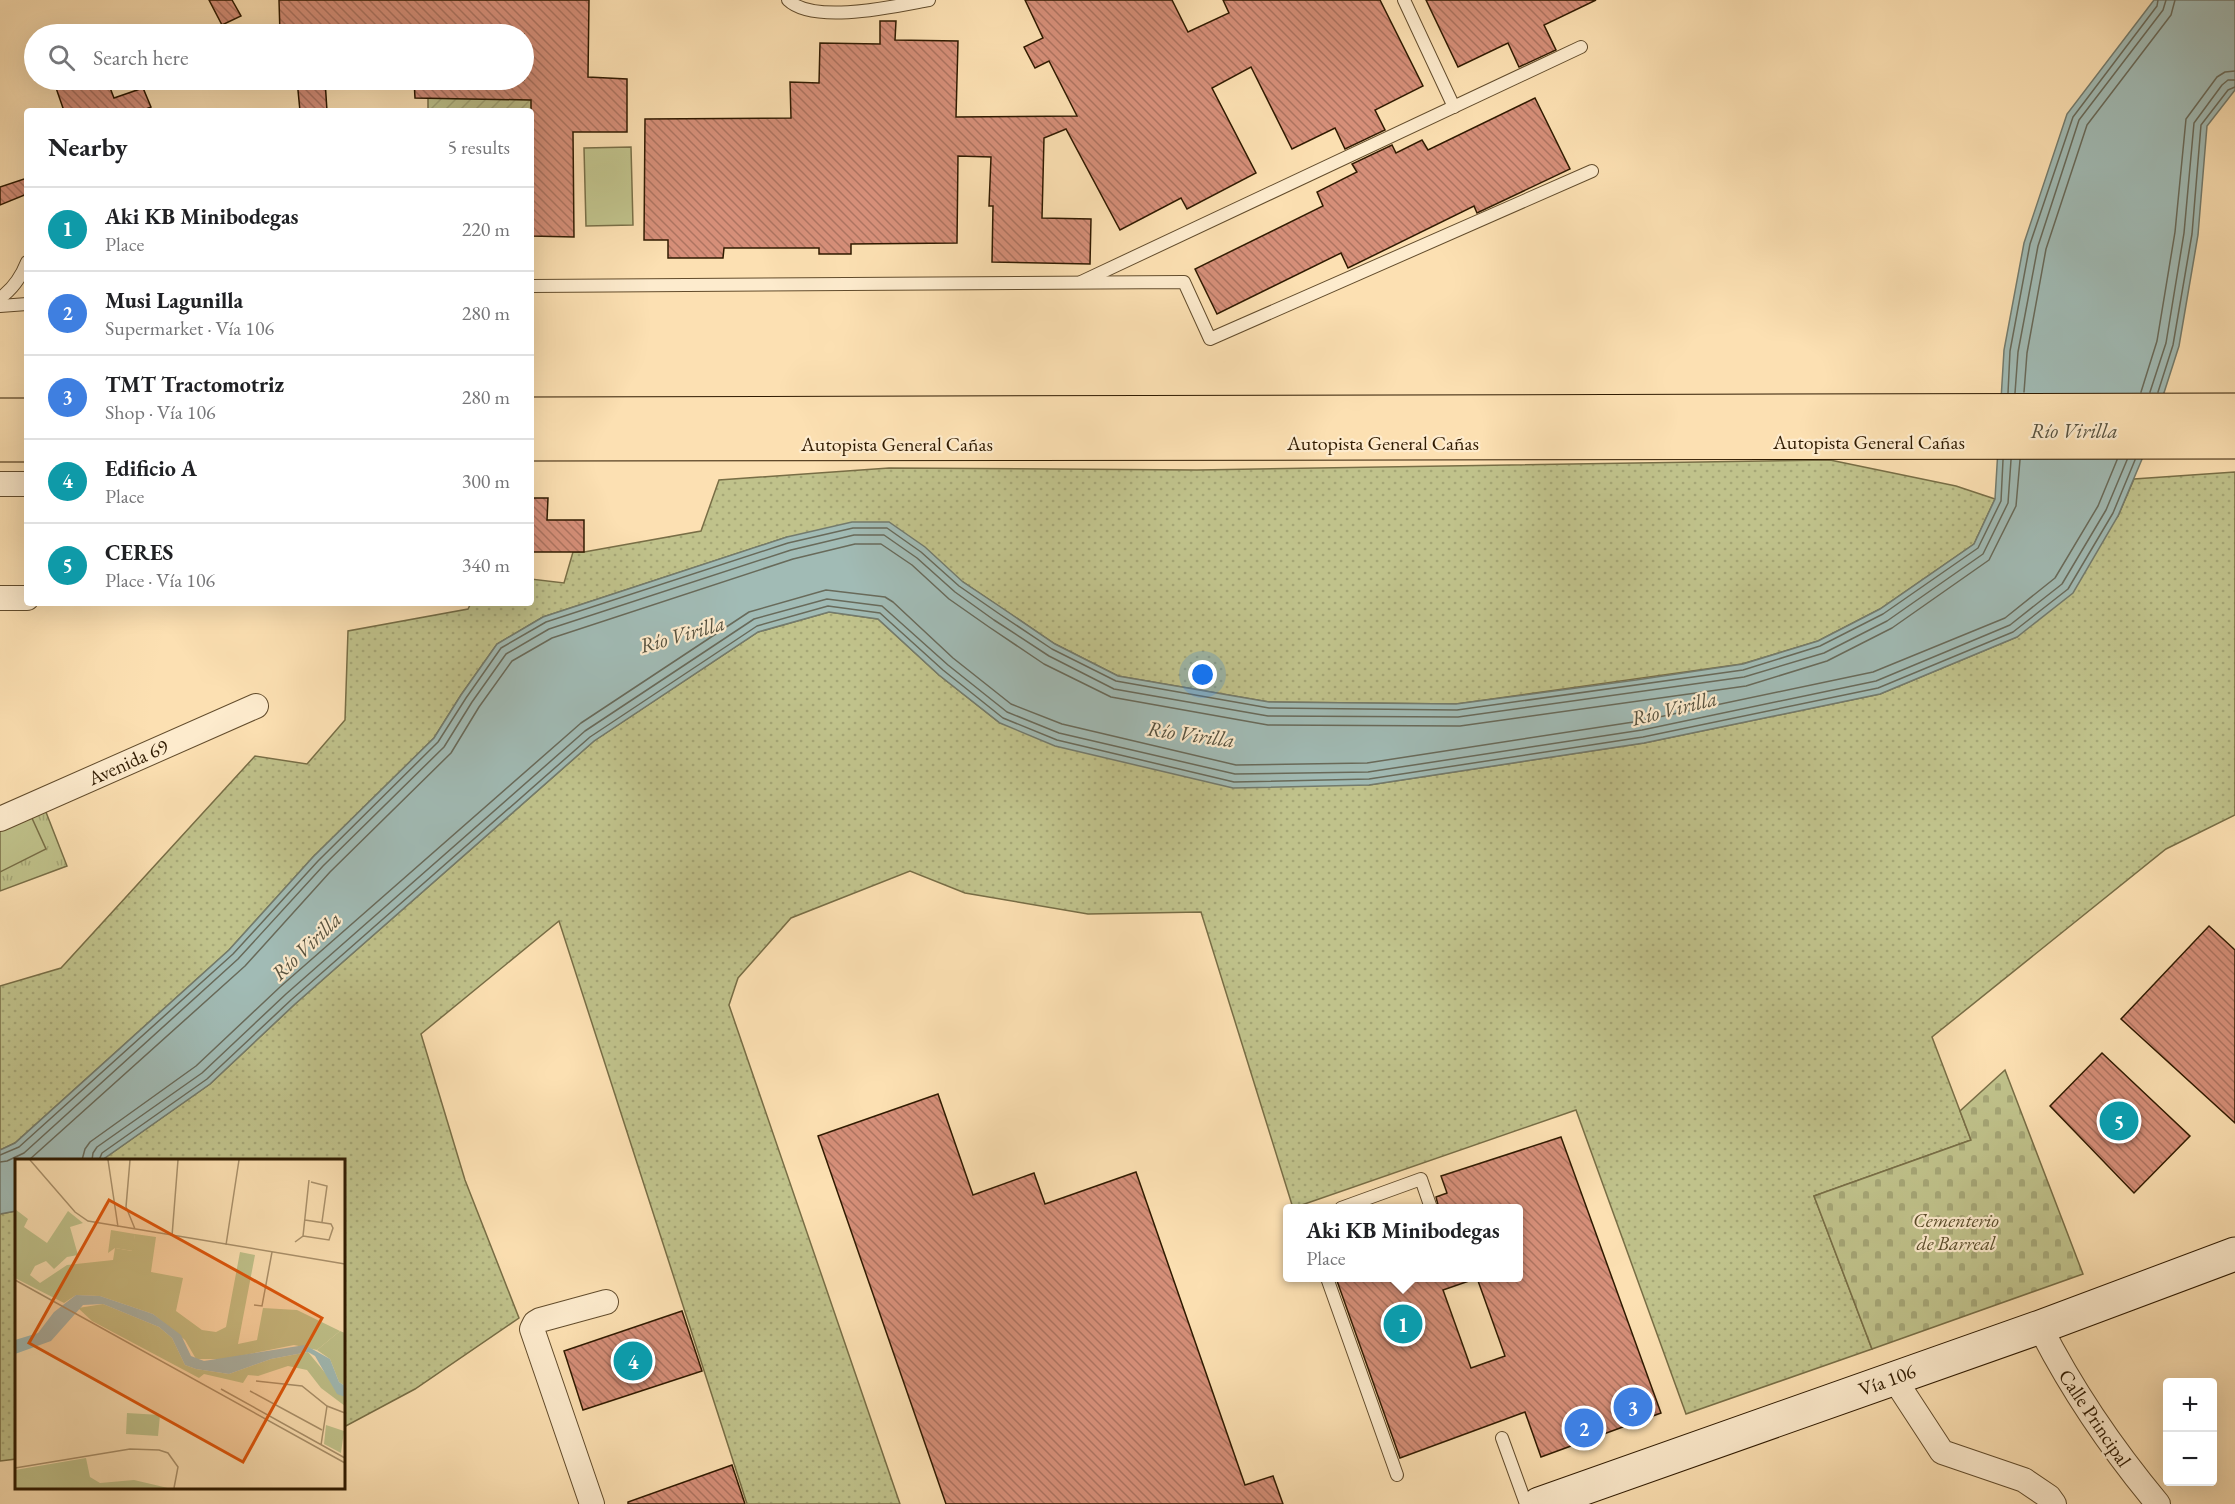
<!DOCTYPE html>
<html lang="en">
<head>
<meta charset="utf-8">
<style>
  :root { --surface:#fff; --page:#f6f6f6; --text:#202124; --muted:#757577; --line:#e0e0e0; --accent:#2563eb }
  body { margin:0; font-family:"EB Garamond",serif; background:var(--page); color:var(--text) }
  .controls { position:absolute; right:18px; bottom:18px; display:grid; overflow:hidden; border-radius:6px; box-shadow:0 6px 24px #0002 }
  .controls button { width:54px; height:54px; display:grid; place-items:center; padding:0; border:0; border-bottom:2px solid var(--line); background:var(--surface); color:var(--text); font:30px sans-serif }
  .you { position:absolute; left:1203px; top:675px; width:21px; height:21px; margin:-15px; border:4px solid #fff; border-radius:50%; background:#1a73e8; box-shadow:0 0 0 9px #1a73e833 }
  .badge { display:grid; place-items:center; width:39px; height:39px; border-radius:50%; background:var(--accent); color:#fff; font-size:20px; font-weight:700 }
  .pin { position:absolute; translate:-50% -50%; border:3px solid #fff; box-shadow:0 2px 6px #0006 }
  .popup { position:absolute; left:1283px; top:1204px; width:240px; height:78px; box-sizing:border-box; display:grid; place-content:center; border-radius:6px; background:var(--surface); filter:drop-shadow(0 2px 4px #0005); font-size:20px; white-space:nowrap; color:var(--muted) }
  .popup b { font-size:22px; color:var(--text) }
  .popup::after { content:''; position:absolute; left:50%; top:100%; margin-left:-12px; border:12px solid transparent; border-top-color:var(--surface) }
  .list { margin:0; padding:0; list-style:none }
  h2 { display:flex; justify-content:space-between; align-items:center; height:78px; margin:0; padding:0 24px; font-size:26px }
  h2 small { font-size:20px; font-weight:400; color:var(--muted) }
  .list li { display:grid; grid-template-columns:39px 1fr auto; gap:18px; align-items:center; box-sizing:border-box; height:84px; padding:0 24px; border-top:2px solid var(--line) }
  .list b { display:block; font-size:22px; white-space:nowrap }
  .list p { margin:0; font-size:20px; white-space:nowrap; color:var(--muted) }
  .list em { font-size:20px; font-style:normal; color:var(--muted) }
  .icon { flex:none; width:33px; height:33px; fill:none; stroke:currentColor; stroke-width:2; stroke-linecap:round; stroke-linejoin:round }
  .map { position:relative; flex:none; width:2235px; height:1504px; overflow:hidden }
  .search { position:absolute; background:var(--surface); box-shadow:0 6px 24px #0002; left:24px; top:24px; width:510px; height:66px; display:flex; align-items:center; gap:15px; box-sizing:border-box; padding:0 21px; border-radius:33px; color:var(--muted); font-size:22px }
  .panel { position:absolute; background:var(--surface); box-shadow:0 6px 24px #0002; left:24px; top:108px; width:510px; height:498px; border-radius:6px }
  .map>svg:first-child { display:block }
</style>
</head>
<body>
<div class="map">
<svg width="2235" height="1504" viewBox="0 0 2235 1504">
  <defs>
    <pattern id="grass-dots" width="8" height="8" patternUnits="userSpaceOnUse" patternTransform="scale(1.5)"><rect width="8" height="8" fill="#c0c28b"/><path d="M2 2h.1M6 6h.1" fill="none" stroke="#a5a676" stroke-width="1.8" stroke-linecap="round"/></pattern>
    <pattern id="cemetery-stones" width="16" height="16" patternUnits="userSpaceOnUse" patternTransform="scale(1.5)"><rect width="16" height="16" fill="#c0c28b"/><path d="M2 7V4a2 2 0 0 1 4 0v3zM10 15v-3a2 2 0 0 1 4 0v3z" fill="#a5a676"/></pattern>
    <pattern id="park-tufts" width="24" height="20" patternUnits="userSpaceOnUse" patternTransform="scale(1.5)"><rect width="24" height="20" fill="#c0c28b"/><path d="M3 7l-1-3M5 7V3M7 7l1-3M15 17l-1-3M17 17v-4M19 17l1-3" fill="none" stroke="#a5a676"/></pattern>
    <pattern id="garden-furrows" width="10" height="10" patternUnits="userSpaceOnUse" patternTransform="scale(1.5)"><rect width="10" height="10" fill="#c0c28b"/><path d="M-1 1l2-2M0 10L10 0M9 11l2-2" fill="none" stroke="#a5a676"/></pattern>
    <pattern id="building-back-hatch" width="6" height="6" patternUnits="userSpaceOnUse" patternTransform="scale(1.5)"><rect width="6" height="6" fill="#d68f79"/><path d="M-1 5l2 2M0 0l6 6M5-1l2 2" fill="none" stroke="#ae7461"/></pattern>
  </defs>
  <rect width="100%" height="100%" fill="#fce0b2"/>
  <filter id="stains"><feTurbulence type="fractalNoise" baseFrequency=".00333" numOctaves="4"/><feColorMatrix values="0 0 0 0 .2 0 0 0 0 .09 0 0 0 0 .02 0 0 0 .5 -.17"/></filter>
  <radialGradient id="worn" r=".72"><stop offset=".6" stop-color="#630" stop-opacity="0"/><stop offset="1" stop-color="#630" stop-opacity=".3"/></radialGradient>
  <!-- grass -->
  <g fill="url(#grass-dots)" stroke="#786e46" stroke-width="1.5">
    <path d="M1830 460 1956 486 1995 499 1974 544 1880 609 1818 641 1742 664 1456 704 1269 702 1118 676 1055 644 963 582 787 537 543 617 497 644 461 695 434 738 313 857 229 950 15 1143 0 1150V986L61 968 255 756 307 764 345 720 348 631 468 609 471 603H531V579L564 583 573 552H584L701 531 719 480 889 468 1197 470Z"/>
    <path d="M2235 472V815L2166 849 1932 1037 1971 1140 1814 1196 1872 1349 1686 1414 1576 1110 1293 1208 1201 912 1088 914 965 893 910 871 791 918 738 978 729 1005 900 1504H747L559 921 421 1034 465 1180 519 1318 415 1389 344 1427V1160H102L210 1084 295 1004 594 741 758 632 829 612 878 619 939 675 1000 723 1369 785 1644 743 1880 694 2017 637 2118 516 2134 479Z"/>
    <path d="M16 1211V1459L0 1461V1214Z"/>
  </g>
  <!-- cemetery -->
  <path fill="url(#cemetery-stones)" stroke="#786e46" stroke-width="1.5" d="M2005 1070 2083 1274 1872 1349 1814 1196 1971 1140 1960 1111Z"/>
  <!-- park -->
  <path fill="url(#park-tufts)" stroke="#786e46" stroke-width="1.5" d="M44 807 67 866 0 891V826Z"/>
  <!-- garden -->
  <path fill="url(#garden-furrows)" stroke="#786e46" stroke-width="1.5" d="M428 98 558 100 531 111H428Z"/>
  <!-- pitch -->
  <g fill="#c0c28b" stroke="#786e46" stroke-width="1.5">
    <path d="M631 147 633 225 586 226 584 148Z"/>
    <path d="M31 816 46 849 0 872V830Z"/>
  </g>
  <!-- water -->
  <path fill="#a1bbb5" stroke="#737b6d" stroke-width="1.5" d="M2154 0H2235V90L2207 126 2198 235 2179 346 2145 452 2118 516 2073 593 2017 637 1880 694 1644 743 1369 785 1233 788 1055 746 1000 723 939 675 878 619 829 612 758 632 594 741 295 1004 210 1084 102 1160H16V1211L0 1214V1150L15 1143 229 950 313 857 434 738 461 695 497 644 543 617 787 537 852 522H889L925 547 963 582 1002 608 1055 644 1118 676 1269 702 1456 704 1636 680 1743 664 1818 641 1880 609 1974 544 1995 499 2004 350 2024 243 2067 114Z"/>
  <g fill="none" stroke-linecap="round" stroke-linejoin="round">
    <!-- shore -->
    <g stroke="#686a5a" stroke-width="1.5">
      <path d="M2024 392 2027 353 2046 249 2087 125 2171 15 2175 0"/>
      <path d="M2141 392 2157 341 2175 232 2186 119 2217 77 2225 72 2235 71"/>
      <path d="M2150 392 2166 343 2184 233 2194 123 2222 85 2228 80H2235"/>
      <path d="M2158 392 2173 345 2192 234 2201 125 2228 90 2235 87"/>
      <path d="M2008 393 2010 351 2030 244 2073 117 2157 6 2158 0"/>
      <path d="M2015 393 2018 352 2038 246 2079 120 2163 10 2166 0"/>
      <path d="M0 1155 19 1147 233 954 318 861 438 742 466 698 501 648 546 622 788 543 853 528H887L921 552 959 586 998 613 1052 649 1116 681 1269 708 1457 710 1743 670 1820 646 1883 614 1978 548 2001 501 2003 460"/>
      <path d="M29 1160 245 966 330 872 451 753 479 707 512 661 552 638 793 559 855 544H881L912 565 949 599 989 627 1044 664 1111 697 1268 725 1460 726 1746 686 1827 661 1892 628 1989 560 2016 506 2020 460"/>
      <path d="M82 1160 85 1149 90 1142 196 1066 280 987 581 723 749 612 826 590 885 597 893 602 953 658 1011 704 1062 724 1236 765 1367 763 1640 721 1873 672 2005 618 2055 578 2098 506 2117 460"/>
      <path d="M92 1160 93 1153 97 1147 202 1073 286 994 585 731 754 619 827 599 882 606 948 665 1007 712 1059 733 1235 774 1368 772 1642 730 1876 681 2010 625 2062 584 2106 510 2127 460"/>
      <path d="M99 1160 102 1153 207 1079 291 1000 590 737 757 626 828 606 880 613 943 670 1003 718 1057 740 1234 782 1369 779 1643 737 1878 688 2013 632 2068 589 2113 513 2135 460"/>
      <path d="M0 1162 7 1161 24 1153 238 959 323 866 444 747 472 702 506 654 549 629 791 550 854 535H884L917 558 955 592 994 620 1049 656 1114 689 1268 716 1458 717 1744 677 1824 653 1887 621 1983 554 2008 503 2011 460"/>
    </g>
  </g>
  <!-- building -->
  <g fill="url(#building-back-hatch)" stroke="#2f1a00" stroke-width="1.5">
    <path d="M209 0H232L241 16 222 25Z"/>
    <path d="M279 0H589L588 77 627 79V132H573L574 237 531 236V100L415 98 414 80H524V34H280Z"/>
    <path d="M1025 0H1172L1188 32 1229 13 1223 0H1380L1423 86 1375 110 1385 130 1345 149 1335 128 1292 149 1251 67 1212 88 1256 173 1187 209 1181 198 1120 230 1066 129 1044 138 1042 218 1091 219 1090 264 992 262 993 206H989L991 157 958 156 957 243 851 244V254H819V248H724L723 258H668V240H644L645 119 791 118 790 82 819 83 820 43 880 44V21H896L895 40 958 41 956 117 1077 116 1049 61 1035 68 1024 47 1043 38Z"/>
    <path d="M1426 0H1596L1544 25 1556 50 1519 67 1508 43 1458 67Z"/>
    <path d="M70 80H107L114 98 143 88 151 107 141 111H64L55 85Z"/>
    <path d="M297 80H325L327 111H300Z"/>
    <path d="M1535 98 1570 169 1477 213 1474 206 1348 268 1341 253 1217 314 1195 269 1323 206 1317 192 1357 172 1352 164 1392 145 1396 153 1422 140 1428 150Z"/>
    <path d="M27 178V194L0 205V187Z"/>
    <path d="M531 498H548L547 520H584V552H531Z"/>
    <path d="M2209 926 2235 950V1123L2121 1019Z"/>
    <path d="M2102 1053 2190 1136 2134 1193 2050 1106Z"/>
    <path d="M938 1094 973 1195 1034 1173 1045 1204 1136 1172 1245 1485 1273 1476 1283 1504H946L818 1136Z"/>
    <path d="M1561 1137 1661 1413 1541 1457 1525 1412 1400 1458 1336 1278H1472V1280L1443 1290 1471 1368 1505 1356 1477 1278H1518V1209H1439L1436 1197 1447 1193 1441 1176Z"/>
    <path d="M682 1311 702 1371 583 1410 564 1351Z"/>
    <path d="M732 1465 745 1504H628V1502Z"/>
  </g>
  <g fill="none" stroke-linecap="round" stroke-linejoin="round">
    <!-- lane casing -->
    <g stroke="#624c2c" stroke-width="14">
      <g id="lane">
        <path d="M788 0C814 25 896 6 929 0"/>
        <path d="M1404 0 1454 107"/>
        <path d="M1081 282 1581 47"/>
        <path d="M531 286 1184 282 1210 339 1592 171"/>
        <path d="M0 298C13 289 21 277 27 262"/>
        <path d="M0 306 27 304"/>
        <path d="M1341 1208 1421 1179 1431 1208"/>
        <path d="M1327 1278 1397 1475"/>
        <path d="M1502 1438 1526 1504"/>
      </g>
    </g>
    <!-- street casing -->
    <g stroke="#624c2c" stroke-width="26">
      <g id="street">
        <path d="M0 484H27"/>
        <path d="M0 598H27"/>
        <path d="M0 819 256 706"/>
        <path d="M2040 1327C2072 1390 2113 1450 2158 1504"/>
        <path d="M1893 1377 1942 1452 2024 1480 2049 1497 2054 1504"/>
        <path d="M592 1504 532 1329 535 1323 540 1320 606 1302"/>
      </g>
    </g>
    <!-- secondary casing -->
    <g stroke="#2f1a00" stroke-width="35">
      <path id="secondary" d="M1539 1504 2040 1327 2235 1254"/>
    </g>
    <!-- highway casing -->
    <g stroke="#2f1a00" stroke-width="35">
      <g id="highway">
        <path d="M531 414 2235 410"/>
        <path d="M0 415H27"/>
        <path d="M531 444 2235 442"/>
        <path d="M0 445H27"/>
      </g>
    </g>
    <!-- lane -->
    <use href="#lane" stroke="#fdebcd" stroke-width="12"/>
    <!-- street -->
    <use href="#street" stroke="#fdebcd" stroke-width="24"/>
    <!-- secondary -->
    <use href="#secondary" stroke="#fdebcd" stroke-width="33"/>
    <!-- highway -->
    <use href="#highway" stroke="#fce0b2" stroke-width="33"/>
  </g>
  <g text-anchor="middle" dominant-baseline="central" stroke-width="4.5" stroke-linejoin="round" paint-order="stroke">
    <!-- street labels -->
    <g font-size="20" fill="#2f1a00" stroke="#fdebcd">
      <text x="1869" y="442">Autopista General Cañas</text>
      <text x="1383" y="443">Autopista General Cañas</text>
      <text x="897" y="444">Autopista General Cañas</text>
      <text transform="translate(128 762) rotate(-24)">Avenida 69</text>
      <text transform="translate(1887 1380) rotate(-20)">Vía 106</text>
      <text transform="translate(2095 1418) rotate(56)">Calle Principal</text>
    </g>
    <!-- park labels -->
    <g font-size="20" font-style="italic" fill="#5a4c2a" stroke="#fdebcd">
      <text x="1956" y="1220">Cementerio<tspan x="1956" dy="23">de Barreal</tspan></text>
    </g>
    <!-- water labels -->
    <g font-size="21" font-style="italic" fill="#57523f" stroke="#fdebcd">
      <text x="2074" y="430">Río Virilla</text>
      <text transform="translate(682 634) rotate(-16)">Río Virilla</text>
      <text transform="translate(1674 708) rotate(-14)">Río Virilla</text>
      <text transform="translate(1191 734) rotate(8)">Río Virilla</text>
      <text transform="translate(306 946) rotate(-44)">Río Virilla</text>
    </g>
  </g>
  <!-- overview -->
  <g transform="translate(15 1159)">
    <rect width="330" height="330" fill="#fce0b2"/>
    <path d="M0 50 13 60 9 68 32 84 53 52 68 64 55 68 63 96 52 98 39 110 31 102 20 107 15 116 25 124 52 106 98 101 100 89 117 92 120 75 141 78 136 113 168 119 161 152 187 171 201 173 211 168 225 93 240 96 223 185 242 181 248 149 282 151 325 172 302 191 279 186 210 200H181L170 181 138 155 85 137 61 136 49 144 0 119ZM88 145 144 168 157 179 170 206 181 210 214 215 256 200 293 193 330 238V247L306 229 292 211 273 207 243 217 233 216 228 224 189 215 184 219 77 162 63 149Z" fill="#c0c28b"/>
    <path d="M325 172 330 174V227L324 223 315 200 302 191Z" fill="#c0c28b"/>
    <path d="M96 71 120 75 118 92 100 89 93 94Z" fill="#c0c28b"/>
    <path d="M311 266 329 272 326 294 309 285ZM71 299 75 318 85 324 119 321 153 329H0V311Z" fill="#c0c28b"/>
    <path d="M112 254 145 256 143 277 111 275Z" fill="#c0c28b"/>
    <path d="M61 136 85 137 138 155 166 176 176 197 189 202 290 186 315 200 324 223 330 227V238L322 235 300 197 293 193 256 200 214 215 181 210 170 206 157 179 144 168 88 145 68 146 36 182 0 195V181L23 174 39 153Z" fill="#a1bbb5"/>
    <path fill="none" stroke="#aa916b" stroke-width="1.5" d="M15 1 60 53 73 62 330 105M93 1 103 68M115 1 111 48 120 70M296 23 312 27 307 63M157 77 163 1M288 77 314 81 318 69 316 65 290 61M280 83 288 77 294 21M211 86 224 1M0 121 330 304M239 146 247 147 257 93M241 222 287 227 312 247 330 254M206 230 330 299M235 232 307 271M306 286 312 247M0 309 115 290 144 291 153 294 163 308 159 329"/>
    <path fill="#df560b" fill-opacity="0.15" stroke="#df560b" stroke-width="3" d="M94 41 307 159 228 303 14 184Z"/>
    <rect width="330" height="330" fill="none" stroke="#2f1a00" stroke-width="3"/>
  </g>
  <rect width="100%" height="100%" filter="url(#stains)"/>
  <rect width="100%" height="100%" fill="url(#worn)"/>
</svg>
<div class="controls">
<button>+</button>
<button>−</button>
</div>
<div class="you"></div>
<div class="pin badge" style="left:1403px;top:1324px;background:#0f9aa8">1</div>
<div class="popup"><b>Aki KB Minibodegas</b>Place</div>
<div class="pin badge" style="left:1584px;top:1428px;background:#3f7fe0">2</div>
<div class="pin badge" style="left:1633px;top:1407px;background:#3f7fe0">3</div>
<div class="pin badge" style="left:633px;top:1361px;background:#0f9aa8">4</div>
<div class="pin badge" style="left:2119px;top:1121px;background:#0f9aa8">5</div>
<div class="search"><svg class="icon" aria-label="search" viewBox="0 0 24 24"><circle cx="10" cy="10" r="6"/><path d="M15 15l6 6"/></svg>Search here</div>
<section class="panel">
<h2>Nearby<small>5 results</small></h2>
<ul class="list">
<li><span class="badge" style="background:#0f9aa8">1</span><div><b>Aki KB Minibodegas</b><p>Place</p></div><em>220 m</em></li>
<li><span class="badge" style="background:#3f7fe0">2</span><div><b>Musi Lagunilla</b><p>Supermarket · Vía 106</p></div><em>280 m</em></li>
<li><span class="badge" style="background:#3f7fe0">3</span><div><b>TMT Tractomotriz</b><p>Shop · Vía 106</p></div><em>280 m</em></li>
<li><span class="badge" style="background:#0f9aa8">4</span><div><b>Edificio A</b><p>Place</p></div><em>300 m</em></li>
<li><span class="badge" style="background:#0f9aa8">5</span><div><b>CERES</b><p>Place · Vía 106</p></div><em>340 m</em></li>
</ul>
</section>
</div>
</body>
</html>
